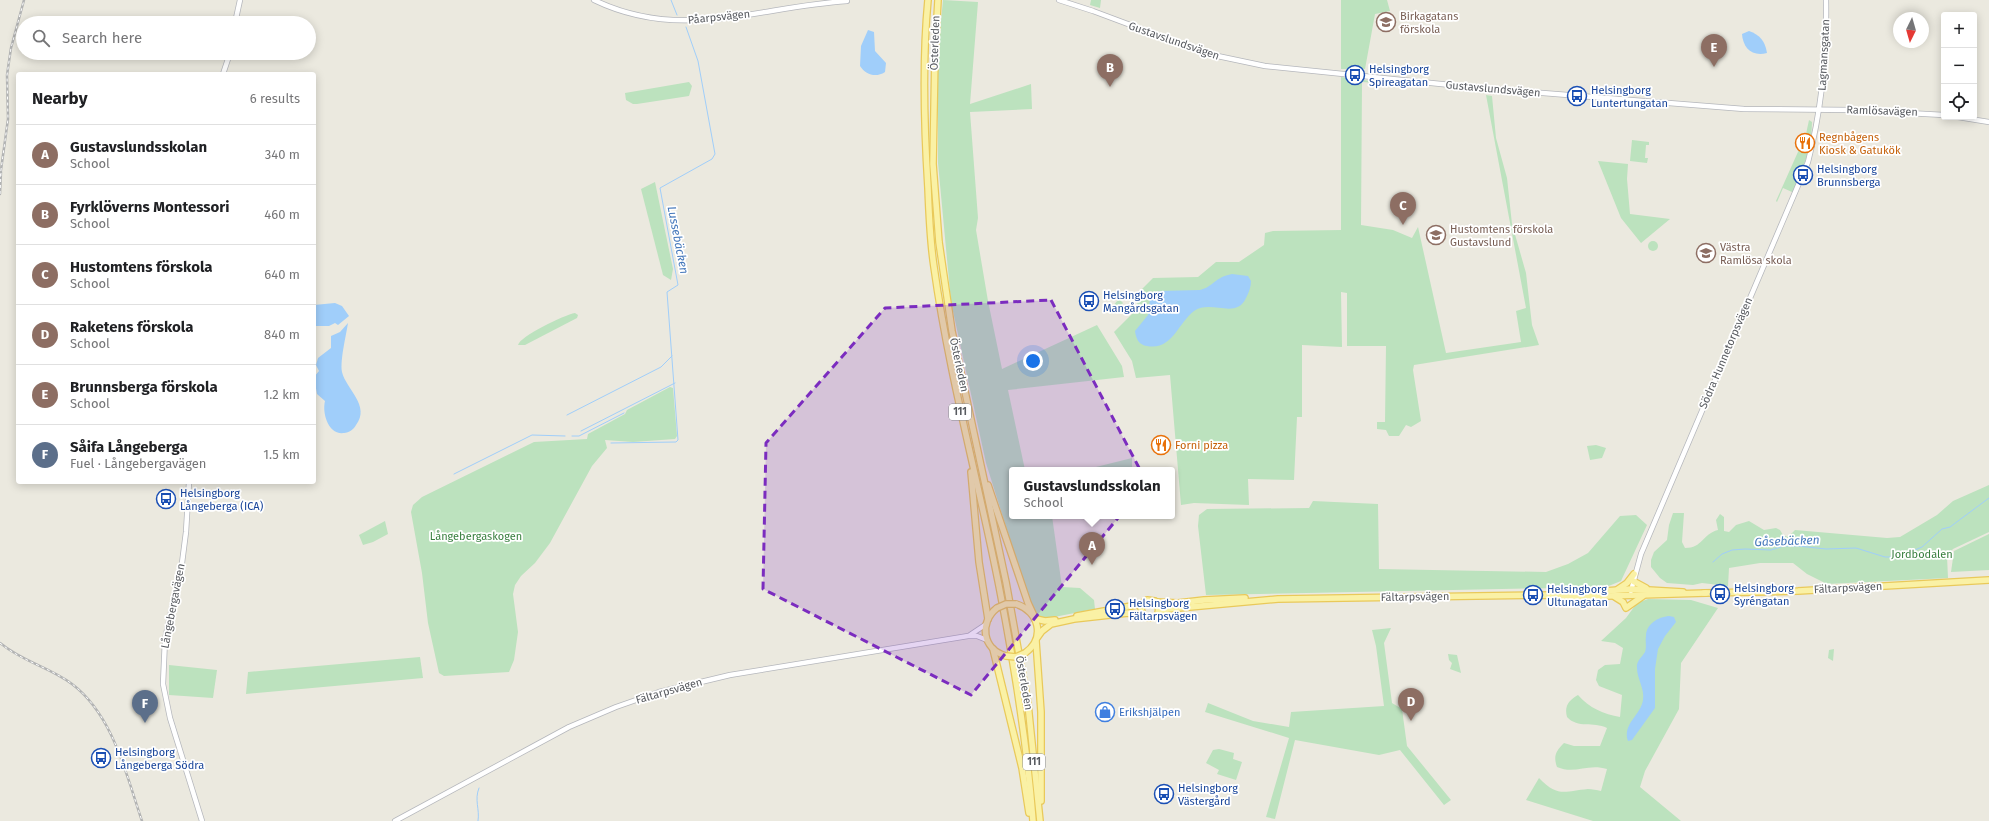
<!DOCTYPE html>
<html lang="en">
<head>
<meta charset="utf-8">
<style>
  :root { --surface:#fff; --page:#f2f2f2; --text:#202124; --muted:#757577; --line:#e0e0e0; --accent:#db2777 }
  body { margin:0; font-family:"Fira Sans",sans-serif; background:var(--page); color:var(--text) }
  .controls { position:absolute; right:12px; top:12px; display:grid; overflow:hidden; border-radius:4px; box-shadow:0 2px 10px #0003 }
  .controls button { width:36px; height:36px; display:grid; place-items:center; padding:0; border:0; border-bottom:1px solid var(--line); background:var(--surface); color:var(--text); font:20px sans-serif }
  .compass { position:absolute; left:1893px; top:12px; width:36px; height:36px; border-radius:50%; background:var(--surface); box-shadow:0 2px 10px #0003; rotate:185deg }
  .you { position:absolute; left:1033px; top:361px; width:14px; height:14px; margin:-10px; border:3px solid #fff; border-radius:50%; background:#1a73e8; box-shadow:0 0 0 6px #1a73e833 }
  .badge { display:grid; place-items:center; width:26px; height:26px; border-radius:50%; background:var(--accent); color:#fff; font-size:13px; font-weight:700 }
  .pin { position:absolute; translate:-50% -33px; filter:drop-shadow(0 1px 2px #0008) }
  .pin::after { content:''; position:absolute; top:21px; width:14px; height:12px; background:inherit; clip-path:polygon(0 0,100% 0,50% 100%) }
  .popup { position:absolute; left:1009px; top:467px; width:166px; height:52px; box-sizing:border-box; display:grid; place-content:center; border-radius:4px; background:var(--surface); filter:drop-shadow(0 1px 3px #0005); font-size:13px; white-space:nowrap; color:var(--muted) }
  .popup b { font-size:15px; color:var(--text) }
  .popup::after { content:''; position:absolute; left:50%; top:100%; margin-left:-8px; border:8px solid transparent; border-top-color:var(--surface) }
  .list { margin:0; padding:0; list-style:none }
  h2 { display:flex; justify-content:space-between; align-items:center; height:52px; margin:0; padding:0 16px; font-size:17px }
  h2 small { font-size:13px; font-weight:400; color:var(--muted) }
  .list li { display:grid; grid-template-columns:26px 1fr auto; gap:12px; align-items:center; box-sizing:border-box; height:60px; padding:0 16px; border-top:1px solid var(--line) }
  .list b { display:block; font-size:15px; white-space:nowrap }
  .list p { margin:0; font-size:13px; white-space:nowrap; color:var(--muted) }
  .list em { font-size:13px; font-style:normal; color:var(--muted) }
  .icon { flex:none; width:22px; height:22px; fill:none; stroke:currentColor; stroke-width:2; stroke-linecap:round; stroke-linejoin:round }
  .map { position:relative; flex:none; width:1989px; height:821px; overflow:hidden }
  .search { position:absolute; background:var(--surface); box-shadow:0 2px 10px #0003; left:16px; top:16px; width:300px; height:44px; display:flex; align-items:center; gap:10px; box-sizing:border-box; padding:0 14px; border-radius:22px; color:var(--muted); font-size:15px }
  .panel { position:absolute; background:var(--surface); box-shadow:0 2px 10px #0003; left:16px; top:72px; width:300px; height:412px; border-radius:4px }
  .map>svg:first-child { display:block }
</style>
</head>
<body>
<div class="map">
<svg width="1989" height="821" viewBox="0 0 1989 821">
  <rect width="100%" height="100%" fill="#ebe9df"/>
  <!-- green -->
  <g fill="#bce2be">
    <path d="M943 0 978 2 970 104 1031 84 1032 109 970 112 978 218 976 230 988 301 1002 369 1097 325 1122 366 1124 377 1008 390 1025 470H1012V516H1052L1062 587 1080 588 1094 600 1095 609 1044 619 1040 618 1031 607 986 463 951 302 938 163V53Z"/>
    <path d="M1091 0H1101L1100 8 1090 5Z"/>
    <path d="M1341 0H1387L1390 11 1375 14 1365 69H1341Z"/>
    <path d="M1341 77 1410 86V87L1405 85 1362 82 1361 225 1393 230 1412 238 1418 227 1446 353 1521 342 1516 311 1526 308 1486 95 1492 96 1496 138 1507 178 1512 224 1526 273 1532 325 1539 345 1414 365 1413 370 1421 421 1411 427 1406 425 1399 436H1389L1386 430 1377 429V422H1385L1386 346H1347V293L1341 292 1342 347 1302 345V417H1297L1294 480 1248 479 1249 505 1194 503 1181 505 1170 375 1136 378 1132 361 1114 332 1137 309 1138 293 1153 278 1198 277 1216 262H1239L1264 245 1265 233 1273 231 1341 230Z"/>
    <path d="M689 82 692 86 689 96 637 104H633L626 100 625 93Z"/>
    <path d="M1809 120 1812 122C1812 148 1802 171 1792 195V192L1783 188 1777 202 1776 201 1806 134Z"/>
    <path d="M1632 140 1649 142V145H1646L1645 158H1648L1647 163 1630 161Z"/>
    <path d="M1598 161 1628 164 1627 179 1630 214 1670 219 1641 243 1621 218Z"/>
    <path d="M655 182 673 269 671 280 663 275 641 189Z"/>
    <circle cx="1653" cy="246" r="5"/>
    <path d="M1119 299 1123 303 1116 312 1111 308Z"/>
    <path d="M575 313 578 315 577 318 525 345H518C520 336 564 315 575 313Z"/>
    <path d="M670 387 673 388 677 436 675 439 633 442 605 440 607 448 592 466 550 543 535 563 521 576 515 585 513 594 518 632 514 660 509 672 444 676 439 673 428 623 422 573 411 512 413 505 422 497 534 442 587 439 588 434 625 414 627 410Z"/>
    <path d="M1596 445 1606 448 1602 458 1590 460 1587 446Z"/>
    <path d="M1132 458V470H1084Z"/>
    <path d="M1989 485V532L1953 549 1947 556 1948 578 1827 584 1807 574 1793 563H1760L1729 568 1728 586 1702 583 1693 585 1667 583 1660 578 1651 567V560L1654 552 1667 540 1669 525 1673 513H1684L1682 542 1685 548C1703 548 1702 534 1718 530L1716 520 1720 514 1724 517V531L1729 532 1736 525 1749 521 1764 530 1776 528 1780 530 1783 535 1788 537 1795 530 1887 538 1900 537 1937 515 1953 501Z"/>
    <path d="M1313 501 1378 504 1379 569 1546 572 1568 564 1588 553 1620 516 1636 515 1647 525 1621 581 1606 587 1206 595 1198 526 1199 515 1207 509 1309 508Z"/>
    <path d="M385 521 388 534 373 542 363 545 359 535Z"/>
    <path d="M1989 534V570L1951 572 1954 551Z"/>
    <path d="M1648 599 1691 600 1718 608 1681 663 1679 709 1645 771 1640 787 1681 821H1593L1526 800 1539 778C1558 798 1565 791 1588 789 1592 789 1597 790 1601 791L1607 769C1587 763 1575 775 1557 767 1553 756 1556 751 1564 743L1574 746H1600L1607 728C1593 721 1578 729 1567 717 1564 706 1569 700 1578 695 1589 708 1604 714 1620 717L1622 695 1599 686 1596 680 1598 670 1605 665 1620 664 1623 648 1615 643 1601 641 1626 618 1637 603Z"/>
    <path d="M1391 628 1384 643 1392 703 1402 709 1407 746 1451 800 1444 805 1400 750 1379 755 1295 740 1275 819 1266 817 1289 738 1205 712 1208 703 1253 721 1289 727 1291 712 1384 706 1376 646 1372 630Z"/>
    <path d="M1834 649 1833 661 1828 658 1829 650Z"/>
    <path d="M1448 654 1457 655 1461 673 1450 669 1452 663 1449 660Z"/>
    <path d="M420 657 423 678 246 694 248 672Z"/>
    <path d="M169 665 217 670 213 698 169 695Z"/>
    <path d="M1219 749 1234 753 1233 759 1242 762 1236 780 1217 774 1219 770 1206 763 1213 750Z"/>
  </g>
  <!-- water -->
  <g fill="#a0cefa">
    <path d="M868 30 874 32 875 51 886 63 885 72C876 78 866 75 860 66L861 46Z"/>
    <path d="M1749 31C1760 35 1765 41 1767 53 1752 57 1743 48 1742 34Z"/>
    <path d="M1232 274 1248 276 1251 281C1251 287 1249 292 1246 298 1236 320 1211 299 1194 311 1178 323 1172 351 1147 346 1139 345 1136 339 1135 331L1148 315 1150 299 1159 291 1200 290C1213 287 1215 277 1232 274Z"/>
    <path d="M335 303 342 306 349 316 338 325 335 323 329 326H314V305Z"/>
    <path d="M348 323C346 336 340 360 342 372 346 389 371 406 356 425 354 429 349 433 344 433 328 435 322 413 325 401L317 394 314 377 319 371 316 365 318 358 331 348V336L340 332Z"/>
    <path d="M1669 616 1674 617 1676 622 1665 636 1658 649 1655 669V708L1632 740 1628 741C1622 724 1641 715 1643 700 1645 689 1637 679 1637 668 1636 661 1642 657 1645 652 1647 647 1645 641 1646 636 1646 624 1658 617 1669 616Z"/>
  </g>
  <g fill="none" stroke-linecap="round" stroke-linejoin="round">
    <!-- stream -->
    <g stroke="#a0cefa" stroke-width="1">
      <path d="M671 0 677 15"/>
      <path d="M567 415 661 367 672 356"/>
      <path d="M581 431 675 383"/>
      <path d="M572 436H579L624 413"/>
      <path d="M611 443 676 442 678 440 667 292 678 285 660 188 712 159 715 154 698 61 686 27"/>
      <path d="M454 474 532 435 565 436"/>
      <path d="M1713 562 1722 554 1732 550 1745 549 1771 550 1784 546H1798L1826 549 1856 548 1885 557H1898L1922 547 1942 529 1950 527 1989 498"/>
      <path d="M478 821C480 809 474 800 479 788"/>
    </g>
    <!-- minor casing -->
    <g stroke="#b5b7bc" stroke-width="6">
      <g id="minor">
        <path d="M594 0C681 42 757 7 847 1"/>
        <path d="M1059 0 1093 11 1208 54 1265 66 1480 88 1744 109 1853 110 1944 115"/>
        <path d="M235 23 240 0"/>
        <path d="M223 74 230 53"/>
        <path d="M1958 117 1989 122"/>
        <path d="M189 482 186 532 182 563 165 639 163 684 170 718 202 821"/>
        <path d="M1631 591 1641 554 1808 162C1822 108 1827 55 1826 0"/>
        <path d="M970 635 985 625"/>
        <path d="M395 821 569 727 616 707 659 692 730 675 968 636H977L987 640"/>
      </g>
    </g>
    <!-- major casing -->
    <g stroke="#e9c95a" stroke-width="8">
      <g id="major">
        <path d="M928 0C922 62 924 125 928 188 929 214 930 241 934 267 949 375 978 479 999 586 1014 663 1027 742 1033 821"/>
        <path d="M938 0 935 54 933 164 939 242 952 331 1006 582 1028 704 1040 821"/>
        <path d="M971 472 979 562 988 619"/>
        <path d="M988 485 1028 603 1034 616"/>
        <path d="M1633 581 1646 588"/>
        <path d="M1618 589 1627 583 1634 574"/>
        <path d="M1704 593 1798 591 1989 580"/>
        <path d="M1566 594 1631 589 1683 592"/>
        <path d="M1615 597 1623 602 1626 608 1643 596"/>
        <path d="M1156 602 1178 603 1204 600 1245 598"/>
        <path d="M1016 604C1039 611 1046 638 1025 653"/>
        <path d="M997 608C979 622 982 649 1006 656"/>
        <path d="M1158 614 1168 609 1278 599 1551 595 1574 597 1706 593"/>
        <path d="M1077 616 1142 604"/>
        <path d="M1036 619 1045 621 1055 620"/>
        <path d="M1037 638 1042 631 1051 624 1074 619 1128 613C1135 613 1155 624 1158 613 1159 609 1158 604 1155 601L1147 600 1142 603 1141 608 1143 616"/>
        <path d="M1036 641 1041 712V801"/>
        <path d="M993 649 1022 768 1029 813"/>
      </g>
    </g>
    <!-- minor -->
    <use href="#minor" stroke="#fff" stroke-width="4.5"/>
    <!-- major -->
    <use href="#major" stroke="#faf1a5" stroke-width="5.5"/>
    <!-- rail casing -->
    <g stroke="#b2b3b3" stroke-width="2.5">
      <g id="rail">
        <path d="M0 177 8 119 7 75 11 48 24 0"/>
        <path d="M0 194 1 172"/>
        <path d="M0 643C23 662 49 667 72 684 113 715 126 774 142 821"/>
      </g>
    </g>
    <!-- rail -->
    <use href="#rail" stroke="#fff" stroke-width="1" stroke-dasharray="3" stroke-linecap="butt"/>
    <!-- major-bridge casing -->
    <g stroke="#e9c95a" stroke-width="8" stroke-linecap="butt">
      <g id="major-bridge">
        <path d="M997 608 1006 604H1016"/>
        <path d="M1006 656 1016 657 1025 653"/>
      </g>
    </g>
    <!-- major-bridge -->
    <use href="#major-bridge" stroke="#faf1a5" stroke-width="5.5"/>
  </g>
  <!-- marked area -->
  <path fill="#7b2cbf" fill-opacity="0.2" stroke="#7b2cbf" stroke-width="3" stroke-dasharray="8 5" stroke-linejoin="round" d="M1051 300 1147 483 971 695 763 589 766 443 885 308Z"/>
  <!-- icons -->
  <defs>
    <g id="school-ring" transform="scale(1)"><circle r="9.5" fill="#fff" stroke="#8d6e63" stroke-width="1.5"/><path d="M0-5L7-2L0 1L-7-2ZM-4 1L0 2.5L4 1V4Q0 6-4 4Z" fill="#8d6e63"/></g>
    <g id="bus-ring" transform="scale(1)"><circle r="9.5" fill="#fff" stroke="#1a4fb4" stroke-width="1.5"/><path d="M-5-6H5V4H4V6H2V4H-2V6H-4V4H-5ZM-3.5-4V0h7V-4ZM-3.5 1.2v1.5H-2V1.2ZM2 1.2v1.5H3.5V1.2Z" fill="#1a4fb4"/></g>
    <g id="restaurant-ring" transform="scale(1)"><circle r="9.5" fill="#fff" stroke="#e8710a" stroke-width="1.5"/><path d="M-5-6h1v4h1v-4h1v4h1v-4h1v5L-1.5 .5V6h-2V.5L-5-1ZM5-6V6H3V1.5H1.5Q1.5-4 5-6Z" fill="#e8710a"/></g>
    <g id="shop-ring" transform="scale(1)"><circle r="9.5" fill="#fff" stroke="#3f7fe0" stroke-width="1.5"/><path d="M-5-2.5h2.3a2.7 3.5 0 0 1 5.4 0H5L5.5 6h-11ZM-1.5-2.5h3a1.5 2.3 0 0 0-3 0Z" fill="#3f7fe0"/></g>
  </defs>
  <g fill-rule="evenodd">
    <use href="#school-ring" x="1386" y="22"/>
    <use href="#bus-ring" x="1355" y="75"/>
    <use href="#bus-ring" x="1577" y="96"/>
    <use href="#restaurant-ring" x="1805" y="143"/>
    <use href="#bus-ring" x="1803" y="175"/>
    <use href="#school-ring" x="1436" y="235"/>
    <use href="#school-ring" x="1706" y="253"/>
    <use href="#bus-ring" x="1089" y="301"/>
    <use href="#restaurant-ring" x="1161" y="445"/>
    <use href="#bus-ring" x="166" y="499"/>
    <use href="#bus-ring" x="1720" y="594"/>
    <use href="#bus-ring" x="1533" y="595"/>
    <use href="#bus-ring" x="1115" y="609"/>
    <use href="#shop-ring" x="1105" y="712"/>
    <use href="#bus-ring" x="101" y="758"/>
    <use href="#bus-ring" x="1164" y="794"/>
  </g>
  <g text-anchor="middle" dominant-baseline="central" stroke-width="3.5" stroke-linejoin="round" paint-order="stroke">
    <!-- shield labels -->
    <g fill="#fff" stroke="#8a8c90" stroke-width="1">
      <rect x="949" y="404" width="22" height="16" rx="3"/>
      <rect x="1023" y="754" width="22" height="16" rx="3"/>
    </g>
    <g font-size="10" font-weight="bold" fill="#585b60">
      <text x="960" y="412">111</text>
      <text x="1034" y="762">111</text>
    </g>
    <!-- education labels -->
    <g font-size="11" fill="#785e54" stroke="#fff" text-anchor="start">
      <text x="1400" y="16">Birkagatans<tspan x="1400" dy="13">förskola</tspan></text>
      <text x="1450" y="229">Hustomtens förskola<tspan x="1450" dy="13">Gustavslund</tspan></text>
      <text x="1720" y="247">Västra<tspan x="1720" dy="13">Ramlösa skola</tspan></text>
    </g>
    <!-- street labels -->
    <g font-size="11" fill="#585b60" stroke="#fff">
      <text transform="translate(719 17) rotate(-6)">Påarpsvägen</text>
      <text transform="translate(1174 41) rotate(19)">Gustavslundsvägen</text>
      <text transform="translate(935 43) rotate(-88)">Österleden</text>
      <text transform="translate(1824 55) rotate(-87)">Lagmansgatan</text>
      <text transform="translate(1493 89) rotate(5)">Gustavslundsvägen</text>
      <text transform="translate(1882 111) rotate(2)">Ramlösavägen</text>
      <text transform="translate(1726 353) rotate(-67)">Södra Hunnetorpsvägen</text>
      <text transform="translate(959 365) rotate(78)">Österleden</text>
      <text transform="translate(1848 588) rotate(-3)">Fältarpsvägen</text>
      <text transform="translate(1415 597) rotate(-1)">Fältarpsvägen</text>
      <text transform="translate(173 606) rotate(-79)">Långebergavägen</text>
      <text transform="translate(1024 683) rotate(80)">Österleden</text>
      <text transform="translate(669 691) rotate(-16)">Fältarpsvägen</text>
    </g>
    <!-- transit labels -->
    <g font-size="11" fill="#164399" stroke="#fff" text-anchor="start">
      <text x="1369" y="69">Helsingborg<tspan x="1369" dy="13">Spireagatan</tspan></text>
      <text x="1591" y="90">Helsingborg<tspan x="1591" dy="13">Luntertungatan</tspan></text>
      <text x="1817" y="169">Helsingborg<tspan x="1817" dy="13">Brunnsberga</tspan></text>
      <text x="1103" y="295">Helsingborg<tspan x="1103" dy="13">Mangårdsgatan</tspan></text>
      <text x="180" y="493">Helsingborg<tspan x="180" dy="13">Långeberga (ICA)</tspan></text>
      <text x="1734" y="588">Helsingborg<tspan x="1734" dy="13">Syréngatan</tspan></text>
      <text x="1547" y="589">Helsingborg<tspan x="1547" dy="13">Ultunagatan</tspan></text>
      <text x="1129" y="603">Helsingborg<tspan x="1129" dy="13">Fältarpsvägen</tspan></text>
      <text x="115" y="752">Helsingborg<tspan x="115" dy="13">Långeberga Södra</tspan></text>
      <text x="1178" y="788">Helsingborg<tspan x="1178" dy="13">Västergård</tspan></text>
    </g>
    <!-- food labels -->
    <g font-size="11" fill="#c56008" stroke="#fff" text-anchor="start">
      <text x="1819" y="137">Regnbågens<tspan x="1819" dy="13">Kiosk &amp; Gatukök</tspan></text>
      <text x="1175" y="445">Forni pizza</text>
    </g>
    <!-- park labels -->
    <g font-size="11" fill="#387f3f" stroke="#fff">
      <text x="476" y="536">Långebergaskogen</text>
      <text x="1922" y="554">Jordbodalen</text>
    </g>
    <!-- shop labels -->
    <g font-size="11" fill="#366cbe" stroke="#fff" text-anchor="start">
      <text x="1119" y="712">Erikshjälpen</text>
    </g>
    <!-- water labels -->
    <g font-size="12" font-style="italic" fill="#4578bb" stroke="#fff">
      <text transform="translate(678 240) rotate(79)">Lussebäcken</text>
      <text transform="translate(1787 541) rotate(-2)">Gåsebäcken</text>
    </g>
  </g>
</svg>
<div class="controls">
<button>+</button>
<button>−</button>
<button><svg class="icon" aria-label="locate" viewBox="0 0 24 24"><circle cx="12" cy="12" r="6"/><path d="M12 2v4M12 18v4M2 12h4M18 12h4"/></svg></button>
</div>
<svg class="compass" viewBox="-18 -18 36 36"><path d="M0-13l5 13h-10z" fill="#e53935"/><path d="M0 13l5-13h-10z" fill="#757577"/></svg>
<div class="you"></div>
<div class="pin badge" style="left:1092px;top:565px;background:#8d6e63">A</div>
<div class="popup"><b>Gustavslundsskolan</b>School</div>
<div class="pin badge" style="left:1110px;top:87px;background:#8d6e63">B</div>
<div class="pin badge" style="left:1403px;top:225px;background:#8d6e63">C</div>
<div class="pin badge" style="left:1411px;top:721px;background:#8d6e63">D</div>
<div class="pin badge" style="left:1714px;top:67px;background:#8d6e63">E</div>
<div class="pin badge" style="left:145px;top:723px;background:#5c6f8a">F</div>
<div class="search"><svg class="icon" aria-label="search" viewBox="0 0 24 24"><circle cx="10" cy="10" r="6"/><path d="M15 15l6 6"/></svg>Search here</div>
<section class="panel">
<h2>Nearby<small>6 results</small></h2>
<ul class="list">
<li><span class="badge" style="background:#8d6e63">A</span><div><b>Gustavslundsskolan</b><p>School</p></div><em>340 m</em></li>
<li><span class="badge" style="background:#8d6e63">B</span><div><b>Fyrklöverns Montessori</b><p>School</p></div><em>460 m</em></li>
<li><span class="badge" style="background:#8d6e63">C</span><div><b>Hustomtens förskola</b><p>School</p></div><em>640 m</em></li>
<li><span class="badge" style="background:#8d6e63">D</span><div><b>Raketens förskola</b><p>School</p></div><em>840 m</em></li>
<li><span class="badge" style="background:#8d6e63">E</span><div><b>Brunnsberga förskola</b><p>School</p></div><em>1.2 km</em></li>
<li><span class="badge" style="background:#5c6f8a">F</span><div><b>Såifa Långeberga</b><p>Fuel · Långebergavägen</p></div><em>1.5 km</em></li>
</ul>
</section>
</div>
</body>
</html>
